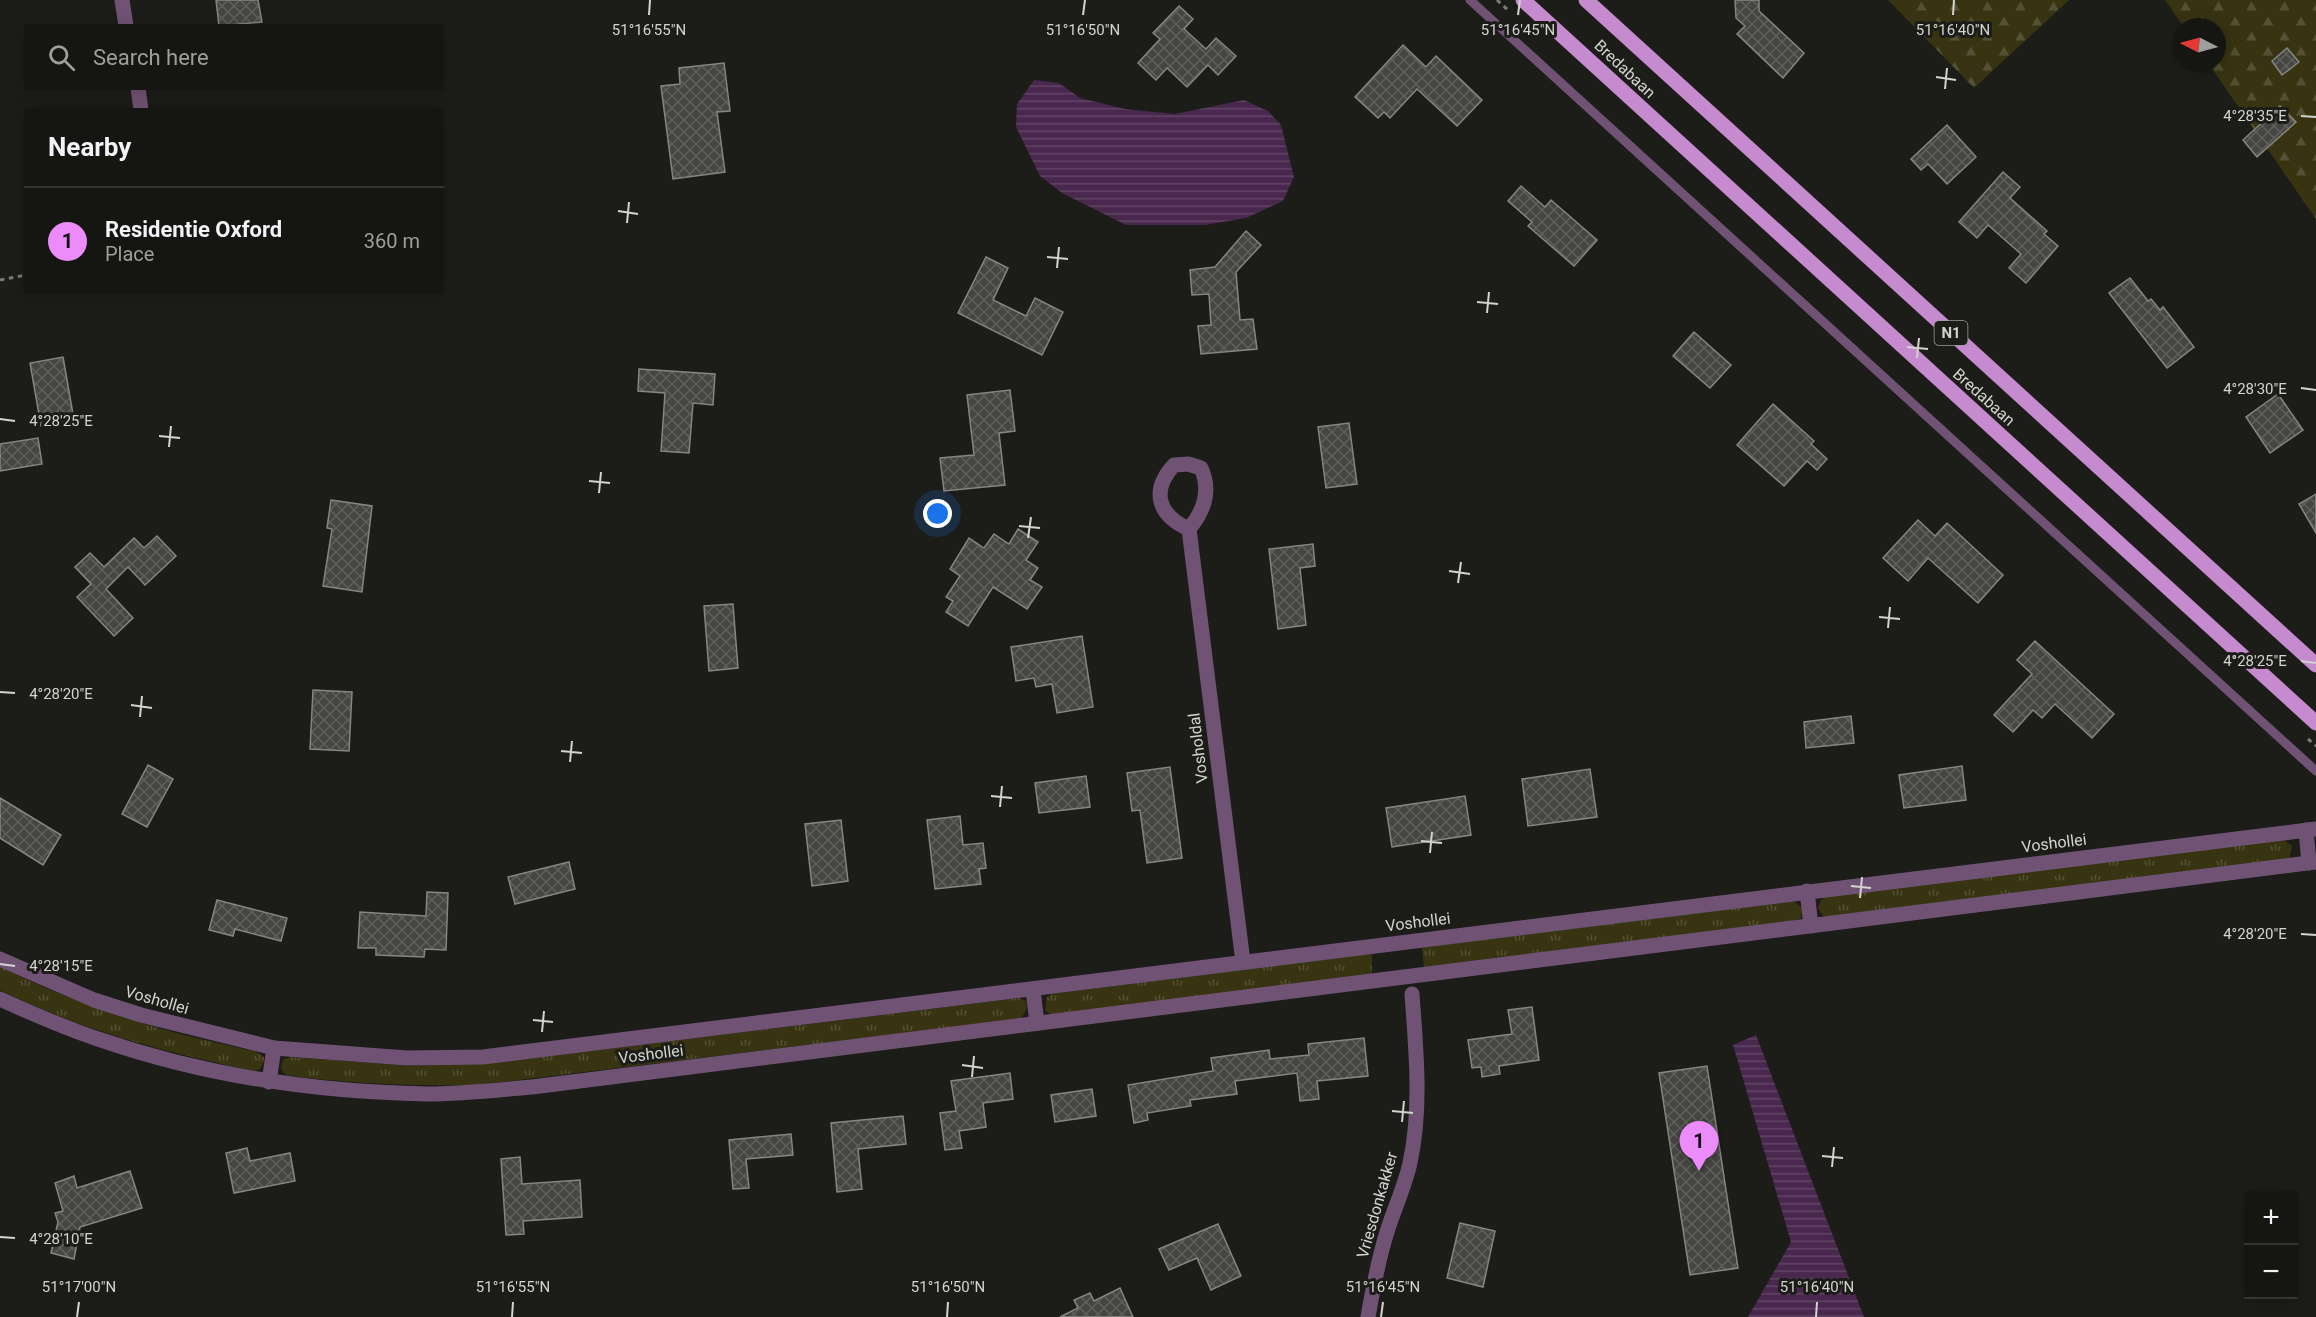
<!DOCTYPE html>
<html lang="en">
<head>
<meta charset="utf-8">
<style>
  :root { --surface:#151512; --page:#1e1e1b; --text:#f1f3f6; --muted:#9d9f9f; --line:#343432; --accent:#ec8cfa }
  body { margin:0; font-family:Roboto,sans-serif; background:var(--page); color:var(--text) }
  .controls { position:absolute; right:18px; bottom:18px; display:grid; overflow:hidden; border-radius:0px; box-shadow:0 3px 15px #0003 }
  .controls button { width:54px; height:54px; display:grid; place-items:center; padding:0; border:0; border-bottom:2px solid var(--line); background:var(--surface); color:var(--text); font:30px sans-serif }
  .compass { position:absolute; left:2172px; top:18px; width:54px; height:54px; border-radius:50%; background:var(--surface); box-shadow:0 3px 15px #0003; rotate:276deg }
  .you { position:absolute; left:938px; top:514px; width:21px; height:21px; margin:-15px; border:4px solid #fff; border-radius:50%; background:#1a73e8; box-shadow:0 0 0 9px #1a73e833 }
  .badge { display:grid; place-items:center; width:39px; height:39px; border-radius:50%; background:var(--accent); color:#111; font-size:20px; font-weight:700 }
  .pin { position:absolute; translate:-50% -50px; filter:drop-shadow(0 2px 3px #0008) }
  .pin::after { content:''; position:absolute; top:32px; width:21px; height:18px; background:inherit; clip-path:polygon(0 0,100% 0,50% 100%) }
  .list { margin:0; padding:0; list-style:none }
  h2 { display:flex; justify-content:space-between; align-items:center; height:78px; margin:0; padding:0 24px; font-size:26px }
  h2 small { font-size:20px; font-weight:400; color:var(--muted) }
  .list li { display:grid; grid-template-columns:39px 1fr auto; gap:18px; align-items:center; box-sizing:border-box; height:108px; padding:0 24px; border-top:2px solid var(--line) }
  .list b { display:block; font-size:22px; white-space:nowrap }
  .list p { margin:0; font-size:20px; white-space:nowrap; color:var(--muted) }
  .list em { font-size:20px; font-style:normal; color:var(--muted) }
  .icon { flex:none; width:33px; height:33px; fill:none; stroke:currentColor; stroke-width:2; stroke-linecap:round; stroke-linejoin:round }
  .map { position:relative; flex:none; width:2316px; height:1317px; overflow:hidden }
  .search { position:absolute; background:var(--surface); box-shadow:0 3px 15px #0003; left:24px; top:24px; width:420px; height:66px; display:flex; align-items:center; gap:15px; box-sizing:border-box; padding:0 21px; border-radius:0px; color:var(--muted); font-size:22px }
  .panel { position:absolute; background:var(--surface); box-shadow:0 3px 15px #0003; left:24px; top:108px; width:420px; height:186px; border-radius:0px }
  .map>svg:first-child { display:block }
</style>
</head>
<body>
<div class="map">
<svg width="2316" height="1317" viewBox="0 0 2316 1317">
  <defs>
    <pattern id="grass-tufts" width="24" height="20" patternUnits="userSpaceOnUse" patternTransform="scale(1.5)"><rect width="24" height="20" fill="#383412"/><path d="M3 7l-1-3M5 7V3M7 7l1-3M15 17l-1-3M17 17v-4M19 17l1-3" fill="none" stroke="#545033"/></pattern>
    <pattern id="forest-firs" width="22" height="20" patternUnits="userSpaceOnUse" patternTransform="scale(1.5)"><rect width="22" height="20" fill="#383412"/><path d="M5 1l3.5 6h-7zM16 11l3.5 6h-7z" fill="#545033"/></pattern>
    <pattern id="water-rules" width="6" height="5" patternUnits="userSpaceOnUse" patternTransform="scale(1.5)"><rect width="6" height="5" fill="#49274e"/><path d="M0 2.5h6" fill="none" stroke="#624566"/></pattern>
    <pattern id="building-cross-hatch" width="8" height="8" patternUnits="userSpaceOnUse" patternTransform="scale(1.5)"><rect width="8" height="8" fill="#454541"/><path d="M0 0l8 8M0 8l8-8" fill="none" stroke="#5f5f5b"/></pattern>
  </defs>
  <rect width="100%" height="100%" fill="#1c1c18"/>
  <!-- grass -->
  <g fill="url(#grass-tufts)">
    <path d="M2284 840 2292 846 2289 859 1828 917 1823 916 1818 908 1821 900 1824 897Z"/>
    <path d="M1794 901 1802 908 1801 918 1796 921 1424 968 1422 947Z"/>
    <path d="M1372 953V974L1051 1015 1045 1010 1047 997 1052 994Z"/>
    <path d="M0 967C84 1008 164 1033 255 1051L264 1057V1062L260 1069 254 1071C167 1053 80 1030 0 990Z"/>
    <path d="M1019 998 1026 1001 1027 1008 1021 1019 477 1085C413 1086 349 1084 286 1075 280 1069 280 1066 284 1059L291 1057 411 1066 502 1062Z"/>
  </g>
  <!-- forest -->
  <g fill="url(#forest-firs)">
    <path d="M1888 0H2069L1974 88Z"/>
    <path d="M2165 0H2316V219L2208 63H2217V27H2184Z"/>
  </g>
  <!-- water -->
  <g fill="url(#water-rules)">
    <path d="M1034 80 1059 83 1080 98 1125 109 1175 114 1244 100 1268 111 1281 125 1294 177 1283 201 1246 218 1205 225H1126L1062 193 1040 176 1016 127 1017 104Z"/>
    <path d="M1756 1035 1864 1317H1748L1791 1242 1733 1045Z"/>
  </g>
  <!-- building -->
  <g fill="url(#building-cross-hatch)" stroke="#868581" stroke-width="1.5">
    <path d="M216 0H258L262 22 219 26Z"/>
    <path d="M1735 0H1759V11L1804 53 1783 78 1737 34 1745 26 1736 18Z"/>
    <path d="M1179 6 1193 19 1184 29 1206 49 1216 38 1236 56 1218 75 1208 65 1187 87 1167 68 1156 80 1138 63 1160 39 1153 33Z"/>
    <path d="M1403 45 1426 67 1436 56 1482 100 1457 126 1417 89 1390 118 1384 112 1378 118 1355 97Z"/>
    <path d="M2287 48 2299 62 2282 75 2272 61Z"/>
    <path d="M724 63 730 111 717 112 725 172 673 179 661 86 680 84 679 68Z"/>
    <path d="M2280 106 2296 122 2257 157 2243 140Z"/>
    <path d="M1947 125 1976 157 1947 184 1928 164 1921 170 1911 159Z"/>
    <path d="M2003 172 2020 187 2010 198 2047 231 2044 234 2058 246 2026 283 2009 268 2021 254 1988 225 1977 238 1959 222Z"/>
    <path d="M1521 186 1545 207 1551 200 1597 240 1574 266 1528 226 1532 222 1508 201Z"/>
    <path d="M1246 231 1261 245 1236 272 1240 320 1253 319 1257 349 1201 354 1198 326 1211 325 1209 294 1192 295 1190 270 1215 267Z"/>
    <path d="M986 257 1008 268 993 300 1026 316 1035 298 1063 312 1042 355 958 313Z"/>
    <path d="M2130 278 2148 301 2151 299 2160 310 2163 307 2194 347 2167 368 2109 293Z"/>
    <path d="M1694 332 1731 365 1710 388 1673 356Z"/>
    <path d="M63 357 74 420 41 426 30 363Z"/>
    <path d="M639 369 715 374 713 405 693 403 689 453 661 451 665 393 638 391Z"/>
    <path d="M1010 390 1015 431 999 433 1005 485 944 491 940 458 974 455 967 395Z"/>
    <path d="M2278 394 2303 430 2270 453 2246 417Z"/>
    <path d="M1773 404 1814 441 1811 444 1827 459 1817 470 1807 461 1784 486 1737 445Z"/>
    <path d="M1349 423 1357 484 1326 488 1318 427Z"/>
    <path d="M38 438 42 464 0 471V444Z"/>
    <path d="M2316 494V533L2299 504Z"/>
    <path d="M331 500 372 506 362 592 323 586 332 529 327 528Z"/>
    <path d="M1918 520 1935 536 1947 523 2003 575 1978 603 1928 558 1908 581 1883 558Z"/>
    <path d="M1018 529 1038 542 1026 560 1038 568 1030 580 1042 587 1027 609 993 587 968 626 946 612 953 601 946 597 960 576 950 569 969 538 984 548 994 534 1009 544Z"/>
    <path d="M157 536 176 556 145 585 128 567 106 589 133 618 114 636 77 597 91 584 75 567 90 553 104 567 134 538 144 548Z"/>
    <path d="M1313 544 1315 566 1300 568 1306 625 1278 629 1269 549Z"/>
    <path d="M733 604 738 668 709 671 704 606Z"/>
    <path d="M1082 636 1093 707 1057 713 1052 684 1036 687 1034 678 1016 681 1011 647Z"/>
    <path d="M2035 641 2114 714 2092 738 2055 704 2042 718 2033 710 2013 732 1994 715 2032 674 2017 660Z"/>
    <path d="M313 690 352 692 349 751 310 749Z"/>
    <path d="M1851 716 1854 743 1806 748 1804 722Z"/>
    <path d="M148 765 173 779 147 827 122 814Z"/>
    <path d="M1962 766 1966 800 1904 808 1899 775Z"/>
    <path d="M1170 767 1182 858 1147 863 1140 810 1132 811 1127 773Z"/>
    <path d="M1590 769 1597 817 1528 826 1522 779Z"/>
    <path d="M1086 776 1090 807 1039 813 1035 783Z"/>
    <path d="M1465 796 1471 835 1392 847 1386 808Z"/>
    <path d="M0 798 61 835 43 865 0 838Z"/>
    <path d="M960 816 963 845 983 843 986 868 979 869 981 884 935 889 927 820Z"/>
    <path d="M841 820 848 881 812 886 805 824Z"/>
    <path d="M569 862 575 889 515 904 508 877Z"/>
    <path d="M427 892 448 893 446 950 425 949 424 957 376 955V948H358L360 912 426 916Z"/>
    <path d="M217 900 287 918 281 941 235 929 233 936 209 930Z"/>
    <path d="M1532 1007 1539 1060 1499 1066 1500 1074 1482 1077 1481 1067 1472 1068 1468 1040 1512 1034 1508 1010Z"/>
    <path d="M1364 1038 1368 1076 1317 1081 1319 1099 1300 1101 1297 1073 1235 1081 1237 1094 1190 1100 1191 1106 1147 1113 1148 1120 1134 1123 1128 1085 1213 1071 1211 1058 1269 1050 1270 1059 1309 1055 1308 1044Z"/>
    <path d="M1707 1066 1738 1268 1690 1275 1659 1073Z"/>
    <path d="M1010 1073 1013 1099 983 1103 986 1127 959 1131 962 1148 945 1150 940 1113 956 1111 951 1081Z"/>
    <path d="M1092 1089 1096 1116 1055 1122 1051 1095Z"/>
    <path d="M903 1116 906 1144 858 1149 862 1189 837 1192 831 1123Z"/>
    <path d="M791 1134 793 1155 746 1159 749 1188 733 1189 729 1140Z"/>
    <path d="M247 1148 250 1161 290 1153 295 1181 234 1193 226 1153Z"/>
    <path d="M520 1157 522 1184 580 1180 582 1217 523 1221 524 1234 506 1235 501 1159Z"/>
    <path d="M130 1171 142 1208 80 1227 74 1259 51 1253 58 1222 55 1213 63 1211 55 1183 74 1176 77 1188Z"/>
    <path d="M1460 1223 1495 1231 1483 1287 1447 1278Z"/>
    <path d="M1218 1224 1241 1276 1211 1290 1197 1258 1169 1270 1159 1249Z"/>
    <path d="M1120 1288 1133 1317H1060L1078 1308 1074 1300 1090 1293 1094 1301Z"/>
  </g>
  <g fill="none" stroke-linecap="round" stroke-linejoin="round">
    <!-- path -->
    <g stroke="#7c7c79" stroke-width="3" stroke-dasharray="4.5 4.5" stroke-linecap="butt">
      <path d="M1497 0 1509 11"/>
      <path d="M0 280 26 275"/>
      <path d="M2308 739 2316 746"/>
    </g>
    <!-- service -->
    <path stroke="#705374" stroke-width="9" d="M1470 0 2316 771"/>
    <!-- minor -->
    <g stroke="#705374" stroke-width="15">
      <path d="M122 0 126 26"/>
      <path d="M138 88 141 110"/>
      <path d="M1188 464 1201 468C1211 490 1205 510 1189 529 1157 515 1151 490 1174 465Z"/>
      <path d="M1189 529 1243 962"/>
      <path d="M2306 830 2309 863"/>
      <path d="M1807 891 1811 926"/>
      <path d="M0 959 94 1000 141 1015 274 1048 407 1058 483 1057 2316 829"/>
      <path d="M1033 990 1037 1023"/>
      <path d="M0 999C33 1014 67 1029 101 1040 206 1076 317 1092 427 1094 462 1094 497 1090 532 1087L2316 862"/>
      <path d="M269 1082 274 1048"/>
      <path d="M1368 1317C1373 1288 1378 1260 1387 1232 1394 1209 1405 1186 1410 1163 1422 1107 1416 1051 1412 994"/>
    </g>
    <!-- primary -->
    <g stroke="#c68acf" stroke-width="15">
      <path d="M1523 0 2316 723"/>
      <path d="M1586 0 2316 665"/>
    </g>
  </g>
  <!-- ticks -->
  <path fill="none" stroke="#d3d3d0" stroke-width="2" d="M649 15 650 0M1083 15 1085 0M1518 15 1520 0M1953 15 1954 0M1936 77 1956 80M1945 89 1947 68M2301 116 2316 117M618 211 638 214M627 223 629 202M1047 257 1068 259M1057 268 1059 247M1477 302 1498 304M1487 313 1489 292M1907 347 1928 349M1917 358 1919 338M2301 388 2316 390M0 419 15 421M159 436 180 438M169 447 171 426M589 481 610 483M599 493 601 472M1019 526 1040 528M1028 538 1031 517M1449 571 1470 574M1458 583 1461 562M1879 617 1900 619M1888 628 1890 607M2301 661 2316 663M0 692 15 693M131 705 152 708M140 717 142 696M561 751 582 753M570 762 572 741M991 796 1012 798M1000 807 1002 786M1421 841 1442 843M1430 853 1432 832M1851 886 1871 888M1860 898 1862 877M2301 934 2316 935M0 964 15 966M533 1020 553 1022M542 1032 544 1011M962 1065 983 1068M972 1077 974 1056M1392 1111 1413 1113M1402 1122 1404 1101M1822 1156 1843 1158M1832 1167 1834 1147M0 1237 15 1238M77 1317 79 1302M512 1317 513 1302M947 1317 948 1302M1381 1317 1383 1302M1816 1317 1817 1302"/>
  <g text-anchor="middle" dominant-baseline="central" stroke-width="6" stroke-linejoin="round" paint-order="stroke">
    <!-- shield labels -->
    <rect fill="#1c1c18" stroke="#9c9c99" stroke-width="1.5" x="1934.5" y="321" width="33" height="24" rx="4.5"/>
    <g font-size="15" font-weight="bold" fill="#d3d3d0">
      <text x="1951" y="333">N1</text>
    </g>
    <!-- street labels -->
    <g font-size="16" fill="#d3d3d0" stroke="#1c1c18">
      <text transform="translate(1625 69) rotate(43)">Bredabaan</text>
      <text transform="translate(1984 397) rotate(42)">Bredabaan</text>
      <text transform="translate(1198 748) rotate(-97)">Vosholdal</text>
      <text transform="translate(2054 843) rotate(-7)">Voshollei</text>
      <text transform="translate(1418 922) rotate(-7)">Voshollei</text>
      <text transform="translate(157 1000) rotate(16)">Voshollei</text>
      <text transform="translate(651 1054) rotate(-7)">Voshollei</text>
      <text transform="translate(1377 1205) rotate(-74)">Vriesdonkakker</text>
    </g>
  </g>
  <g font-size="15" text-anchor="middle" fill="#d3d3d0" stroke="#1c1c18" stroke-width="6" stroke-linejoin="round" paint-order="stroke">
    <text x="649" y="35">51°16'55"N</text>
    <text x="1083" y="35">51°16'50"N</text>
    <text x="1518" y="35">51°16'45"N</text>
    <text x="1953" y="35">51°16'40"N</text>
    <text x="2255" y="121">4°28'35"E</text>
    <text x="2255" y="394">4°28'30"E</text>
    <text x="61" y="426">4°28'25"E</text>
    <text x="2255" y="666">4°28'25"E</text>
    <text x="61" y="699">4°28'20"E</text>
    <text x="2255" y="939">4°28'20"E</text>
    <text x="61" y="971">4°28'15"E</text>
    <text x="61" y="1244">4°28'10"E</text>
    <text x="79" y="1292">51°17'00"N</text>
    <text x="513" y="1292">51°16'55"N</text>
    <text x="948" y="1292">51°16'50"N</text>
    <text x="1383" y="1292">51°16'45"N</text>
    <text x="1817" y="1292">51°16'40"N</text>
  </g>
</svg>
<div class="controls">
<button>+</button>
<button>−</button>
</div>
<svg class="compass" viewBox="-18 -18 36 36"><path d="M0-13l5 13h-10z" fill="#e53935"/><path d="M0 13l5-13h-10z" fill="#9d9f9f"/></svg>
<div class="you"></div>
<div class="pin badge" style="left:1699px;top:1171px">1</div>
<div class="search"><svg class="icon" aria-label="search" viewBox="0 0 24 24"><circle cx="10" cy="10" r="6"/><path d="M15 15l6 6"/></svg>Search here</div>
<section class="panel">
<h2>Nearby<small></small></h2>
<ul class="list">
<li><span class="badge">1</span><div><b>Residentie Oxford</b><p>Place</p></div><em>360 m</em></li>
</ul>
</section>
</div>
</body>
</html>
